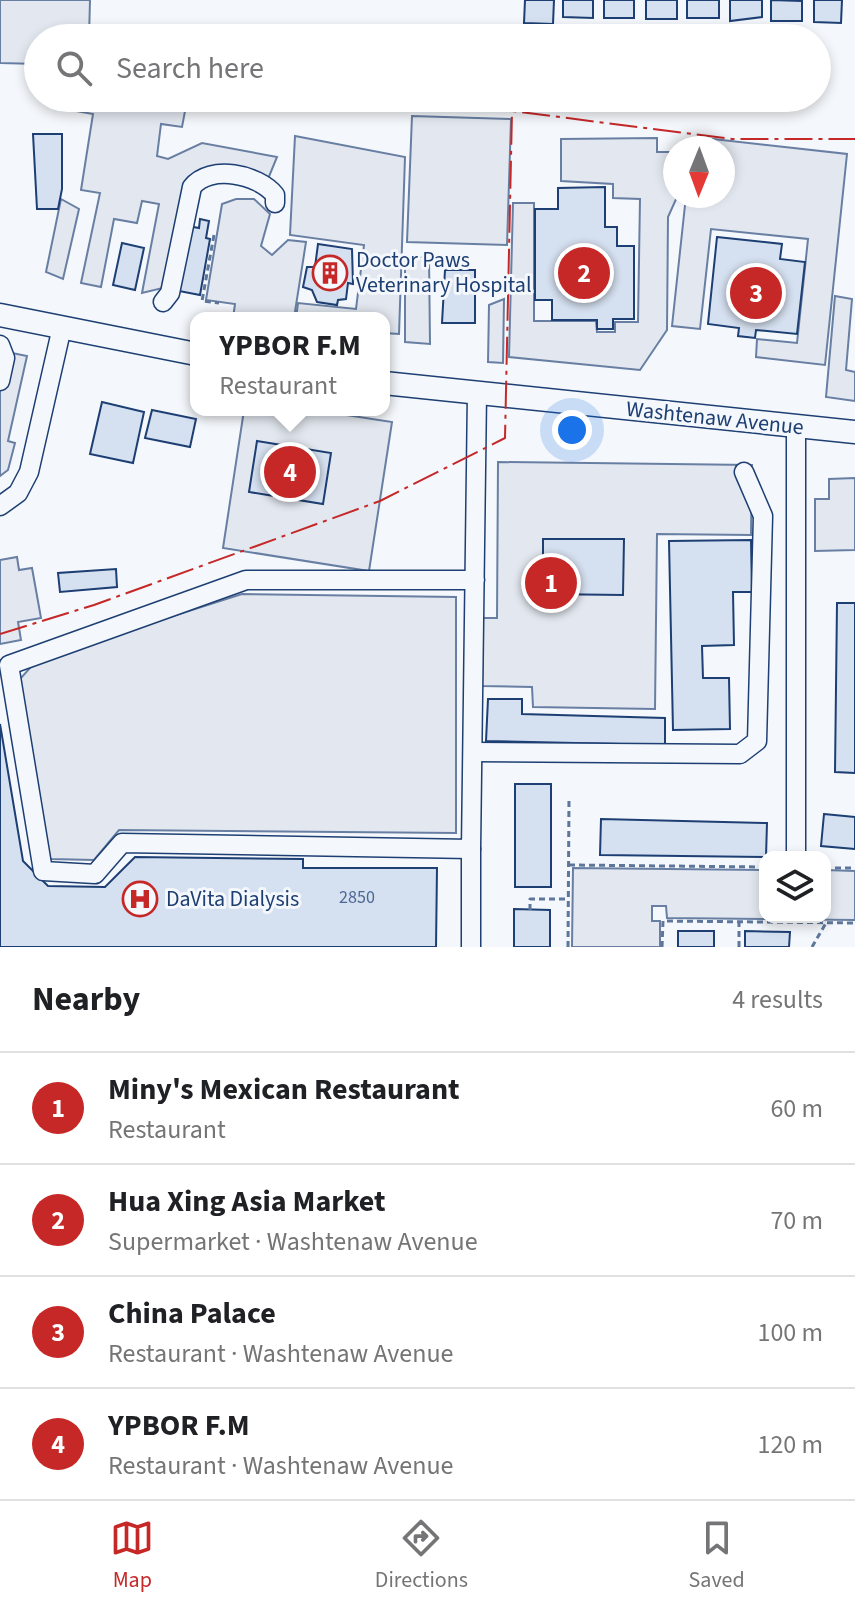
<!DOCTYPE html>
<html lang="en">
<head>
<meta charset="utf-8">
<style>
  :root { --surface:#fff; --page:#f6f6f6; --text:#202124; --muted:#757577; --line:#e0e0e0; --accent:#c62828 }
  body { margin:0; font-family:"Source Sans 3",sans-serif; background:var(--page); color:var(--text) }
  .controls { position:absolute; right:24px; bottom:24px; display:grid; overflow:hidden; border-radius:16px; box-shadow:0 4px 12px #0003 }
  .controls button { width:72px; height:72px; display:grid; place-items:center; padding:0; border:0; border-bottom:2px solid var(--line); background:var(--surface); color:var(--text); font:40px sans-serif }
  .compass { position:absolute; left:663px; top:136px; width:72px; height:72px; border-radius:50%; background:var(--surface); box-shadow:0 4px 12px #0003; rotate:181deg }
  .you { position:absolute; left:572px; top:430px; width:28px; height:28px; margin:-20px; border:6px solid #fff; border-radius:50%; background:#1a73e8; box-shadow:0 0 0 12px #1a73e833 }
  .badge { display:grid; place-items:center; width:52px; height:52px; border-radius:50%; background:var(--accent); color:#fff; font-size:26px; font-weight:700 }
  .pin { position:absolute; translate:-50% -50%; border:4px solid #fff; box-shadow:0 2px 8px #0006 }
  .popup { position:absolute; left:190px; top:312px; width:200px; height:104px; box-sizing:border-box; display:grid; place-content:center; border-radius:16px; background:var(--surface); filter:drop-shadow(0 2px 6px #0005); font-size:26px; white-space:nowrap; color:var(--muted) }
  .popup b { font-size:30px; color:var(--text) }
  .popup::after { content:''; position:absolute; left:50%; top:100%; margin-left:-16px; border:16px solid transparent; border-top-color:var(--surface) }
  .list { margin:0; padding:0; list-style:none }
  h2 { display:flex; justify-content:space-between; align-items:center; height:104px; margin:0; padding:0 32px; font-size:34px }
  h2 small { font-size:26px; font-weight:400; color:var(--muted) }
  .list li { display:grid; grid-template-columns:52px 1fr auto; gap:24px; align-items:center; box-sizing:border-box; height:112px; padding:0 32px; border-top:2px solid var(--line) }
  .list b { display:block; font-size:30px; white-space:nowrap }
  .list p { margin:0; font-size:26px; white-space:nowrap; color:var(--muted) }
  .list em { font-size:26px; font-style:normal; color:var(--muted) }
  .icon { flex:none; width:44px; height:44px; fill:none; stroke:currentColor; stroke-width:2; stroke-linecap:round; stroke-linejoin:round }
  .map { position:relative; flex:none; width:855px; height:947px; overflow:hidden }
  .search { position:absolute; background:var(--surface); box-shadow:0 4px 12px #0003; left:24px; right:24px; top:24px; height:88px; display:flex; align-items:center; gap:20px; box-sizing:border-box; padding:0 28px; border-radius:44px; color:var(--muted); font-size:30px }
  .sheet { height:552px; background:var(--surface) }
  nav { display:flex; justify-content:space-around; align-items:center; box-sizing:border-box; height:112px; border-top:2px solid var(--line); background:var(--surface); font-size:22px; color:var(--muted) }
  nav a { display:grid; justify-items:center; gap:4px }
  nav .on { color:var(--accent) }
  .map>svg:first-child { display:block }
</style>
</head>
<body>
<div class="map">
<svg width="855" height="947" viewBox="0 0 855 947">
  <rect width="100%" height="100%" fill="#f4f7fb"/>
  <!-- parking -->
  <g fill="#e3e8f0" stroke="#687fa3" stroke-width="2">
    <path d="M0 0H90L89 38H38V64L0 63Z"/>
    <path d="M61 98H137L186 106 182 127 161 124 157 156 168 159 202 143 277 157 268 179H187L167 287 142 293 159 204 142 201 137 223 114 219 101 287 81 283 100 193 81 190 93 114 59 108Z"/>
    <path d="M412 116 511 119 507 245 407 242Z"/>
    <path d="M295 136 405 157 399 334 384 333V318H296L298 303 356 309 364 245 290 235Z"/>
    <path d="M657 138V152H675L677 197 668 217 667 330 640 370 509 357 513 203H534V321H596L597 332H615V322H638L640 199 613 198V184L561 181V139Z"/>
    <path d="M713 139 847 154 825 365 756 357 757 339 797 343 808 239 711 229 700 329 672 326 686 196H723V148H712Z"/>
    <path d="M61 199 79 209 63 279 46 272Z"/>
    <path d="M236 199H254L270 214 261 246 272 255 288 240 306 242 294 318H233L235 304 206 300 222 204Z"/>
    <path d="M405 257H429L430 344 405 342Z"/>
    <path d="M835 296 852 299 846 370 855 372V401L826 397Z"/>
    <path d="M504 299 503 363 488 362 489 305Z"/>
    <path d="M12 353 27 356 8 441 15 443 8 470 0 476V359Z"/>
    <path d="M244 410H314L392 422 369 571 223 548Z"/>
    <path d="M498 462 752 465 751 535 657 534 655 709 533 707 532 687 482 686 483 618H497Z"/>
    <path d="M855 478V550L815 551V499H829V479Z"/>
    <path d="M17 557 19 570 32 568 41 618 18 622 21 640 0 644V560Z"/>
    <path d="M242 594 456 597V833L119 830 94 860 50 859 20 679 38 659Z"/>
    <path d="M573 868 765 870V917H825V870L855 871V920L667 918 666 906H652V921H660V947H572Z"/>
  </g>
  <!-- building -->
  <g fill="#d5e0f0" stroke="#1d3f73" stroke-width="2">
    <path d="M525 0H554L553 24 524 23Z"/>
    <path d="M563 0H593V18L563 17Z"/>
    <rect x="604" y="0" width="30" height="18"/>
    <rect x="646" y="0" width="31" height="19"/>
    <rect x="687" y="0" width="32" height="18"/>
    <path d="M730 0H762V17L730 21Z"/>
    <path d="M771 0 802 1V21H771Z"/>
    <path d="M814 0H842L841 23 814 22Z"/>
    <path d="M33 134H62V189L58 209H37Z"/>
    <path d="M605 187V227H617V246H634V319H613V329H597V320H552V300H535V209H558V188Z"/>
    <path d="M200 219 209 221 206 238 210 239 200 295 179 291 188 226 199 228Z"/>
    <path d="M717 237 782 244 780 259 805 262 797 334 756 330 755 338 738 336 739 328 708 324Z"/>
    <path d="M122 243 144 248 135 290 113 285Z"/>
    <path d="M318 244 352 249 353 284 348 283 346 299 338 300 337 305 317 302 312 290 303 287 307 267H315Z"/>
    <path d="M445 270H475V323H442Z"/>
    <path d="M102 402 144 412 133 463 90 454Z"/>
    <path d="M152 410 196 419 190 447 145 438Z"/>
    <path d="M257 441 331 453 323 504 249 492Z"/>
    <path d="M543 539H624L623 595 543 594Z"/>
    <path d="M751 540 752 592H733L734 645 702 646 703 678H729L730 729 673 730 669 541Z"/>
    <path d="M116 569 117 587 60 592 58 573Z"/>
    <path d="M837 603H855V773L835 772Z"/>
    <path d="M488 699H522V714L665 718V745L486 741Z"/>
    <path d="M0 724 23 861 48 886 105 887 135 857 303 859V868H437L436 947H0Z"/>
    <rect x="515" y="784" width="36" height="103"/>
    <path d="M824 814 855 817V849L821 846Z"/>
    <path d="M601 819 767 823 766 857 600 855Z"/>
    <path d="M514 909 550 910V947H514Z"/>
    <rect x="678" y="931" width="36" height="16"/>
    <path d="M745 931 790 932 789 947H745Z"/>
  </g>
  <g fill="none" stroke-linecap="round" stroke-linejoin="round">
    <!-- minor casing -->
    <g stroke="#1d3f73" stroke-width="21">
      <g id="minor">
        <path d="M163 302 170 293 192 187C210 164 258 174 275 195V203"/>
        <path d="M0 345 5 358 0 381"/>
        <path d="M796 426V857"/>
        <path d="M0 506 18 493 29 472 62 327"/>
        <path d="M475 580H246L9 665 43 871 95 874 122 843 471 849 477 393"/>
        <path d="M473 752 740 754 757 741 763 516 744 472"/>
        <path d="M471 947V849"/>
      </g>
    </g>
    <!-- major casing -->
    <g stroke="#1d3f73" stroke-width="25">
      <g id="major">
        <path d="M0 315 196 354"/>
        <path d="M384 383 855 432"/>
      </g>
    </g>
    <!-- path -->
    <g stroke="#5e769c" stroke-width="3" stroke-dasharray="6 4" stroke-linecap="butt">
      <path d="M214 235 202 301 219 303"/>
      <path d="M569 865 765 867"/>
      <path d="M825 868H855"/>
      <path d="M530 910V899H569"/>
      <path d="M568 947 569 798"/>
      <path d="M662 947 663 921 855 923"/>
      <path d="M739 947V922"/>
      <path d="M812 947 826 923"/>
    </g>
    <!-- minor -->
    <use href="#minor" stroke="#f4f7fb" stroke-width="18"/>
    <!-- major -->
    <use href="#major" stroke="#f4f7fb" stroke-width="22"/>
    <!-- power -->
    <path stroke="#c62828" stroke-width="2" stroke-dasharray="28 6 4 6" stroke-linecap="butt" d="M0 634 94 605 380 501 505 438 512 111 732 139H855"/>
  </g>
  <!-- icons -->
  <defs>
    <g id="building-ring" transform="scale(1.8)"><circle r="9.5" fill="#f4f7fb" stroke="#c62828" stroke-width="1.5"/><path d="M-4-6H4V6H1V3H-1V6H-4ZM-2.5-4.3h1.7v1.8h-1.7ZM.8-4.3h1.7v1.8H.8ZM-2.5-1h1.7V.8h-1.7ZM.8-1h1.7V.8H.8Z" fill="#c62828"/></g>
    <g id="hospital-ring" transform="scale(1.8)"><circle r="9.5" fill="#f4f7fb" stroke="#c62828" stroke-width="1.5"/><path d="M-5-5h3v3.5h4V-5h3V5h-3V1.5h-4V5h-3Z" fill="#c62828"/></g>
  </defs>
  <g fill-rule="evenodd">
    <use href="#building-ring" x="330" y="273"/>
    <use href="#hospital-ring" x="140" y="899"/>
  </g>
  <g text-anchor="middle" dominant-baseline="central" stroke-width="6" stroke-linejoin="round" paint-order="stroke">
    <!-- number labels -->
    <g font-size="18" fill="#4b6792">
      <text x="357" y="897">2850</text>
    </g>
    <!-- poi labels -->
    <g font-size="22" fill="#1d3f73" stroke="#f4f7fb" text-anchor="start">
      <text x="356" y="260">Doctor Paws<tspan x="356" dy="25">Veterinary Hospital</tspan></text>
      <text x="166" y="899">DaVita Dialysis</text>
    </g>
    <!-- street labels -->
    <g font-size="22" fill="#1d3f73" stroke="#f4f7fb">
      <text transform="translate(715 418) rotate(6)">Washtenaw Avenue</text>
    </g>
  </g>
</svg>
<div class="controls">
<button><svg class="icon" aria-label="layers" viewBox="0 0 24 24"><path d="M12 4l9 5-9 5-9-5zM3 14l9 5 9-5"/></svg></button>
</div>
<svg class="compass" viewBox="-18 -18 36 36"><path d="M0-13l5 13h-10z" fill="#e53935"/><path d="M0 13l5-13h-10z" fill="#757577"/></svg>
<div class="you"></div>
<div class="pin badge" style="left:551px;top:583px">1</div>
<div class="pin badge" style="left:584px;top:273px">2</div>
<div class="pin badge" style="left:756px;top:293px">3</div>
<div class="pin badge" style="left:290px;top:472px">4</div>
<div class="popup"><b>YPBOR F.M</b>Restaurant</div>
<div class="search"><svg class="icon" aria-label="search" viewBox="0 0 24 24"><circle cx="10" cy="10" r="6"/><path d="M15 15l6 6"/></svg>Search here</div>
</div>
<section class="sheet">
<h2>Nearby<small>4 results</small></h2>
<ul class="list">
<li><span class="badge">1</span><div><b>Miny's Mexican Restaurant</b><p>Restaurant</p></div><em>60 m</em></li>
<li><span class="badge">2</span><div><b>Hua Xing Asia Market</b><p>Supermarket · Washtenaw Avenue</p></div><em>70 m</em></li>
<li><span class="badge">3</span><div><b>China Palace</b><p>Restaurant · Washtenaw Avenue</p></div><em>100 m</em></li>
<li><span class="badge">4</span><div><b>YPBOR F.M</b><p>Restaurant · Washtenaw Avenue</p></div><em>120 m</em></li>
</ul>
</section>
<nav>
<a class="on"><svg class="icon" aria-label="map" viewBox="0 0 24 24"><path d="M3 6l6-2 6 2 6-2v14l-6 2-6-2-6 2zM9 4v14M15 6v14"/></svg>Map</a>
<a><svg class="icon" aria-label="directions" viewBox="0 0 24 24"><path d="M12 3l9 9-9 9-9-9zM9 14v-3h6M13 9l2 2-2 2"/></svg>Directions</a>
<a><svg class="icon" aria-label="saved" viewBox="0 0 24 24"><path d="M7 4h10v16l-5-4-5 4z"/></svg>Saved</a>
</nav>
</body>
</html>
